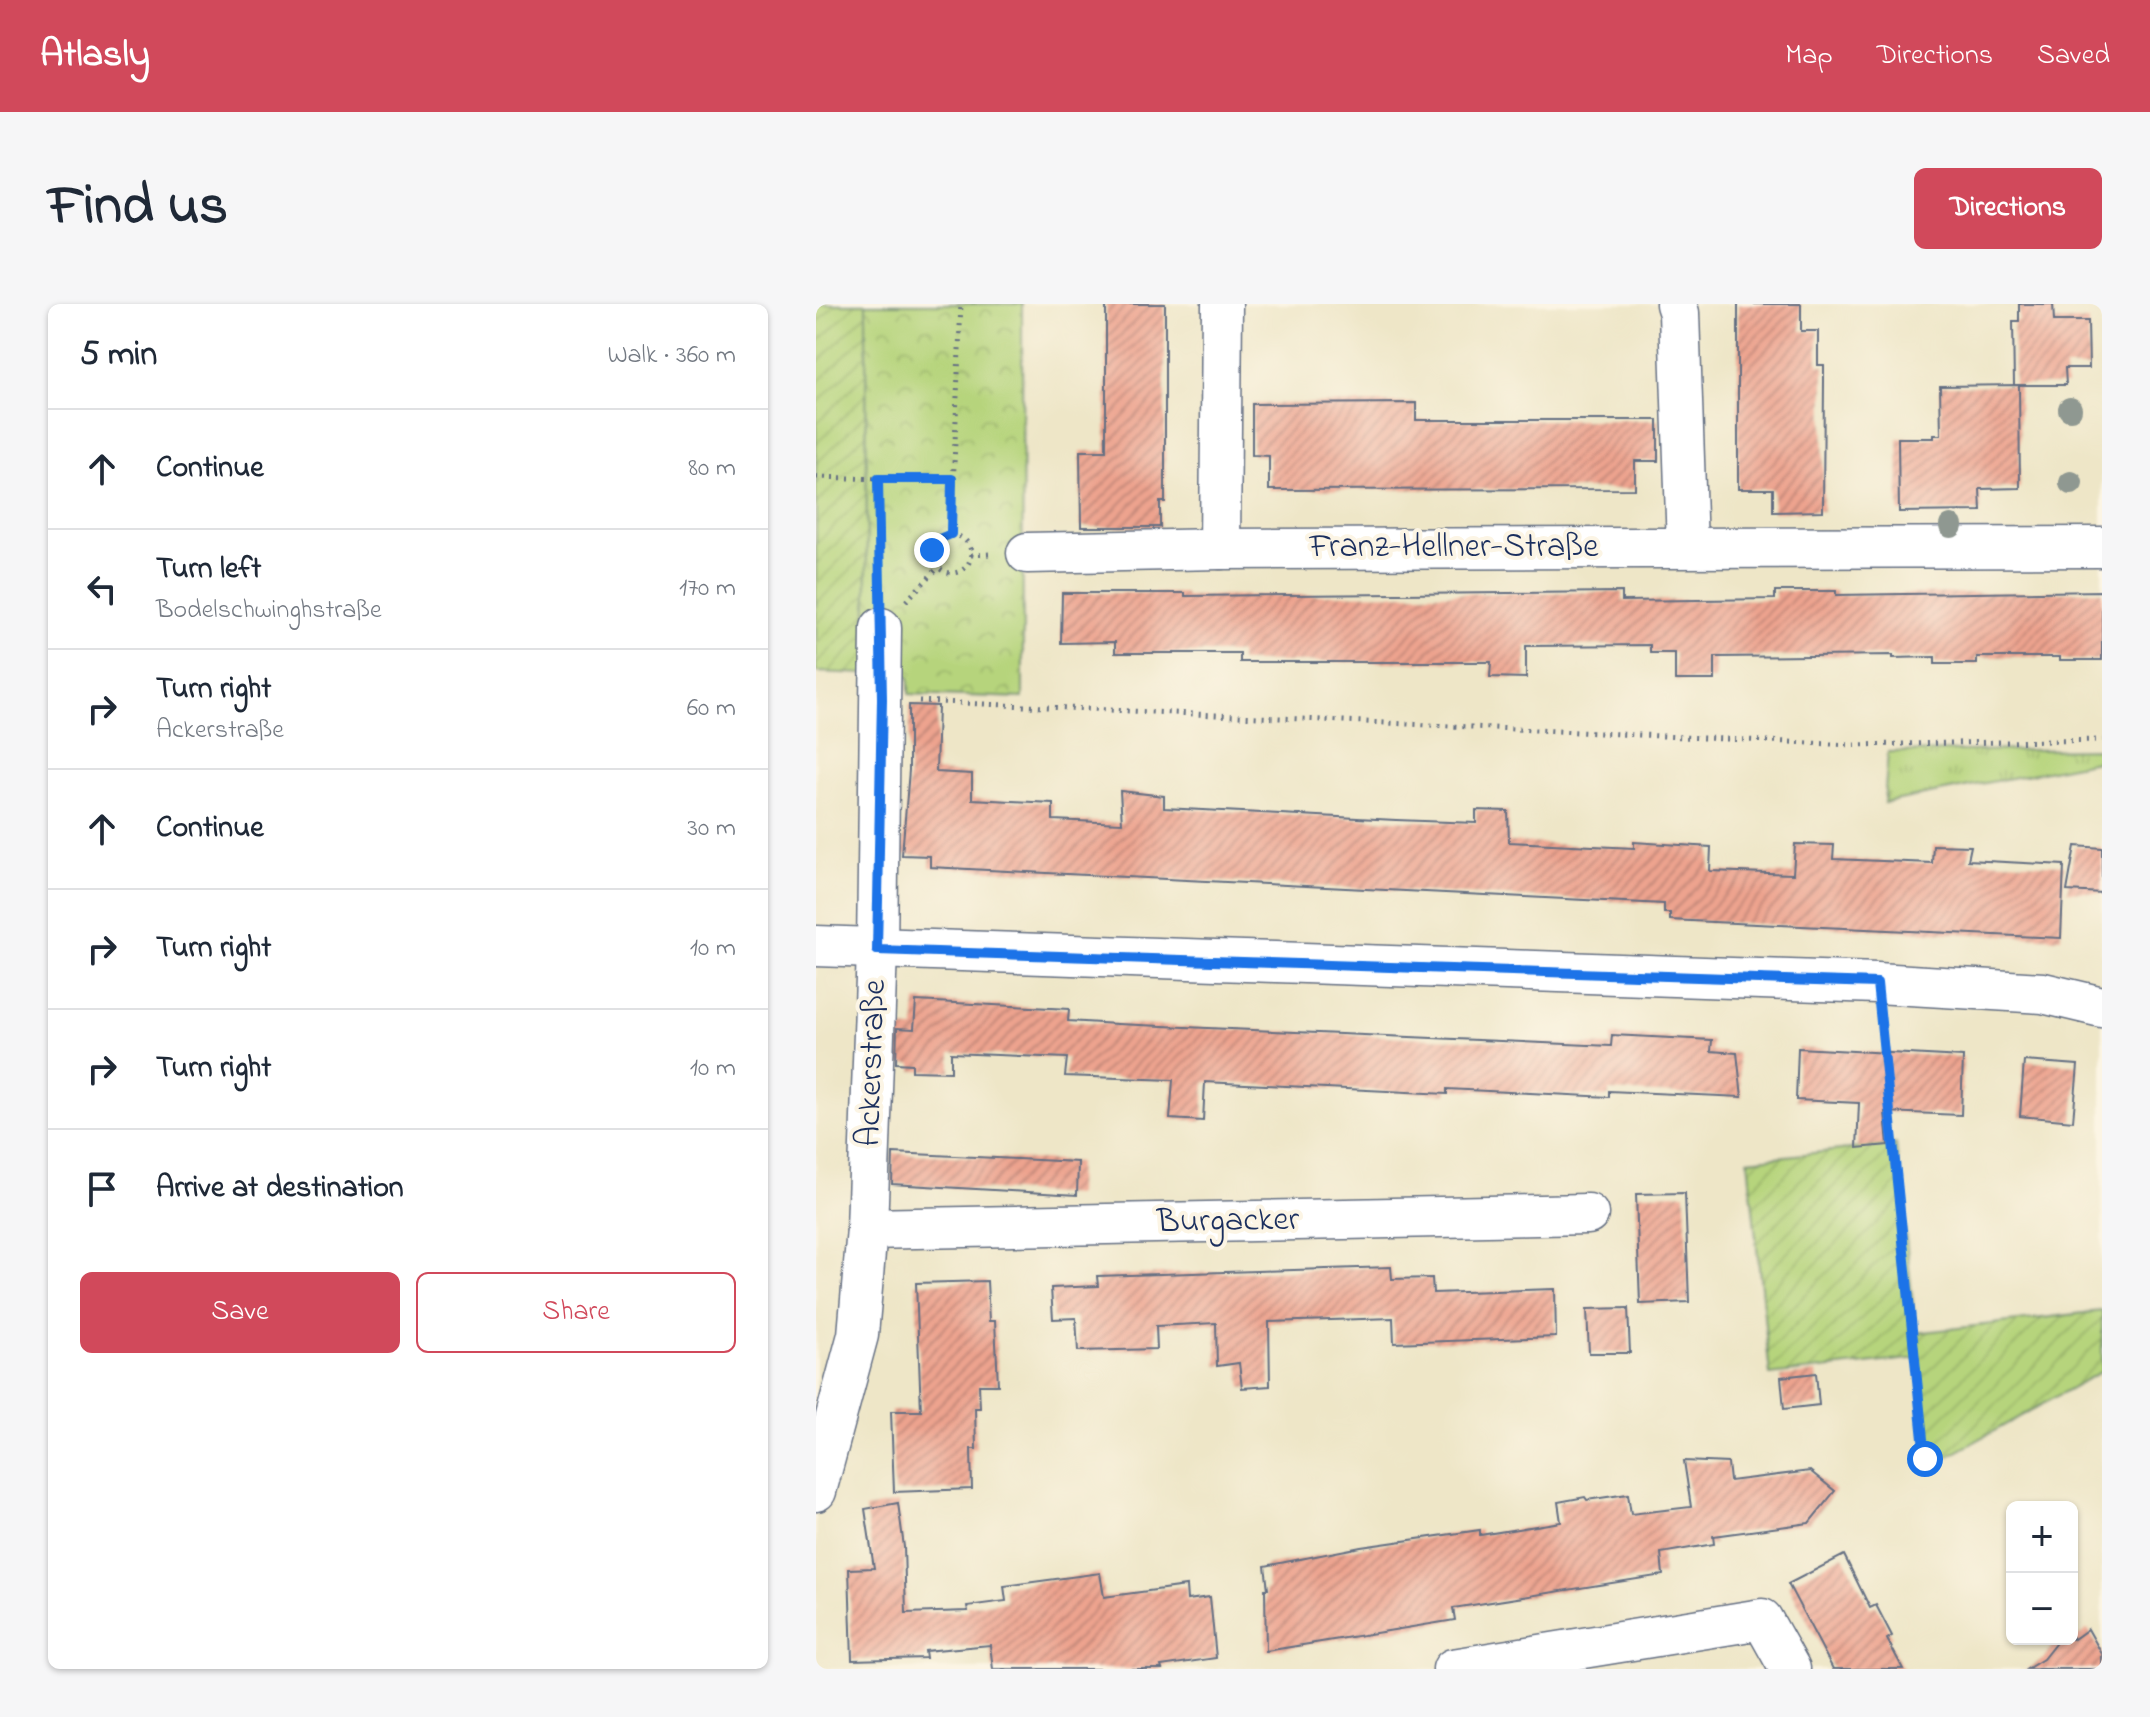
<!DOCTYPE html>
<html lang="en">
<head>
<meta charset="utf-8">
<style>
  :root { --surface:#fff; --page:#f6f6f7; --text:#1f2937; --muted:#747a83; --line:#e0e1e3; --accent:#d1495b }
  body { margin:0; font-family:"Indie Flower",sans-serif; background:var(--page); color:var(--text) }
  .controls { position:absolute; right:24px; bottom:24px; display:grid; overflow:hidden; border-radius:12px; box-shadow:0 2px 6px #0004 }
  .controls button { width:72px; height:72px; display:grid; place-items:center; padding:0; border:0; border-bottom:2px solid var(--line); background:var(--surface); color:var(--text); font:40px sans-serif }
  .stop { position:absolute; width:24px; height:24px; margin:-18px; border:6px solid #1a73e8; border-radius:50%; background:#fff }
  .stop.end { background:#1a73e8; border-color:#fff; box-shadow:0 2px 8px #0008 }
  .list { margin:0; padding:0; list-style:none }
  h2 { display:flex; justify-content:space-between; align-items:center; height:104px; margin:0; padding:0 32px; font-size:34px }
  h2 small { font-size:26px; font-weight:400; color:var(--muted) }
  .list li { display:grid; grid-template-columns:52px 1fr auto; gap:24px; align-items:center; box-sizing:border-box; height:120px; padding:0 32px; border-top:2px solid var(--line) }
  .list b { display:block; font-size:30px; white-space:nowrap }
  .list p { margin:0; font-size:26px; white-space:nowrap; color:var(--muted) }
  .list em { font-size:26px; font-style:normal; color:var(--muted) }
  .actions { display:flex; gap:16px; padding:24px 32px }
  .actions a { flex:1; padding:18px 0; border:2px solid var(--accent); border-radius:12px; text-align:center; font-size:28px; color:var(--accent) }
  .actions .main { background:var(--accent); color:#fff }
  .icon { flex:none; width:44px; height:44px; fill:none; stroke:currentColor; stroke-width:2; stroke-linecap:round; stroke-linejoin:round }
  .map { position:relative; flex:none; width:1286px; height:1365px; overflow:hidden; border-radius:12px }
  header { display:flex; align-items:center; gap:48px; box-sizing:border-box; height:112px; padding:0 40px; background:var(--accent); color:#fff }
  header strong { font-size:38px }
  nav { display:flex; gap:44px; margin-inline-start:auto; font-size:28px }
  .intro { display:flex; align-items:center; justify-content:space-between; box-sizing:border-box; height:192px; padding:0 48px }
  h1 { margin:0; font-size:56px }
  .button { padding:20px 36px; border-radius:12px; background:var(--accent); color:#fff; font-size:28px; font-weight:700 }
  main { display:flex; gap:48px; padding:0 48px }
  aside { flex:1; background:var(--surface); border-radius:12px; box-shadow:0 2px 6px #0004 }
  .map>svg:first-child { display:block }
</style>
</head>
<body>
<header>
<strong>Atlasly</strong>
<nav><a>Map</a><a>Directions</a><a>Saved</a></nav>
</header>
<div class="intro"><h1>Find us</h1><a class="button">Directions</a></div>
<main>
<aside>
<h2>5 min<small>Walk · 360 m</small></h2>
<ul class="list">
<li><svg class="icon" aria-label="ahead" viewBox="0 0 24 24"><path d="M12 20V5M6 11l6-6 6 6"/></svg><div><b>Continue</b></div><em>80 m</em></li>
<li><svg class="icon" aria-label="left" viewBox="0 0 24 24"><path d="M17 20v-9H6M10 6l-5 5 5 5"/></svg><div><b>Turn left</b><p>Bodelschwinghstraße</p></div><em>170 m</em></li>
<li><svg class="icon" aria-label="right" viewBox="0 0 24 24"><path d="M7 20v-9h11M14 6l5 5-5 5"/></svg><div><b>Turn right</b><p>Ackerstraße</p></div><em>60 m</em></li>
<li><svg class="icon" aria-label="ahead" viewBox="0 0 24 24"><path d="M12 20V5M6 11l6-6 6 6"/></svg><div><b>Continue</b></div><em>30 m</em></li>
<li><svg class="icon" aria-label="right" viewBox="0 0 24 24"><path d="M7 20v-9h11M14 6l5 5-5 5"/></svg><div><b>Turn right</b></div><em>10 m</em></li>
<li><svg class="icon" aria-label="right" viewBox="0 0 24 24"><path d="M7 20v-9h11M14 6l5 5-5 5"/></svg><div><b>Turn right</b></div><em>10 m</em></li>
<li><svg class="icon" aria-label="arrive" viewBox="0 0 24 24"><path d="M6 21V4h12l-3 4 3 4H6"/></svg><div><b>Arrive at destination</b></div></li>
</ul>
<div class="actions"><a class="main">Save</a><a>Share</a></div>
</aside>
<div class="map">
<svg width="1286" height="1365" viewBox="0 0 1286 1365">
  <defs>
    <pattern id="grass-tufts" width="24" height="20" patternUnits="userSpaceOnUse" patternTransform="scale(2)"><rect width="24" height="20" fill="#b6d47b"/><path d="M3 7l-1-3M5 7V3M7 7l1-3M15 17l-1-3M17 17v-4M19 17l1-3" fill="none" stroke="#9cb66d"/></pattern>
    <pattern id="park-crowns" width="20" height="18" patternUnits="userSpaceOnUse" patternTransform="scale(2)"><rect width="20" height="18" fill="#b6d47b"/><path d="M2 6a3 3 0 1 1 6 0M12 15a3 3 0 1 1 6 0" fill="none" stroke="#9cb66d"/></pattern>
    <pattern id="garden-furrows" width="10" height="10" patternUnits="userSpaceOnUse" patternTransform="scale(2)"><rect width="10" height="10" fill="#b6d47b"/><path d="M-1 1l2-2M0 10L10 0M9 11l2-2" fill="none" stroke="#9cb66d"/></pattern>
    <pattern id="building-hatch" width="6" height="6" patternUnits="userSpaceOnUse" patternTransform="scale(2)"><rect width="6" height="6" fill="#eda38e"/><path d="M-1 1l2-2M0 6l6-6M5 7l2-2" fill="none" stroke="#bf8577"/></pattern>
  </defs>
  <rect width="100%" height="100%" fill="#fcf5e5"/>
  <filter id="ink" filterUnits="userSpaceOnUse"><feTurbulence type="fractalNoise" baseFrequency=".0125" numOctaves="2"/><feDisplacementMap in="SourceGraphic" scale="16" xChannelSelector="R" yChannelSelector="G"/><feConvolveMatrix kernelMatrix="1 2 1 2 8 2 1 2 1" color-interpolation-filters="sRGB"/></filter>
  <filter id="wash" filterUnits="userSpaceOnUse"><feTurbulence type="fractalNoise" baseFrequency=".006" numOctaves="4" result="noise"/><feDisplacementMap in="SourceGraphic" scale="32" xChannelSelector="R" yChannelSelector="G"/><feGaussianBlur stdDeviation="1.8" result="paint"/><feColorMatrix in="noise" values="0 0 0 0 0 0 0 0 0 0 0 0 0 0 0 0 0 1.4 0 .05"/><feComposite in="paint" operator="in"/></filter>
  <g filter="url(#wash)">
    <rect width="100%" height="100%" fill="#eee6c7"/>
    <!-- grass -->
    <path fill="url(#grass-tufts)" stroke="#68826c" stroke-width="2" d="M1286 445V456L1068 499 1072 448Z"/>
    <!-- park -->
    <path fill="url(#park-crowns)" stroke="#68826c" stroke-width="2" d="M50 0H206L207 394 93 390V373L51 370Z"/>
    <!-- garden -->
    <g fill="url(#garden-furrows)" stroke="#68826c" stroke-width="2">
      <path d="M0 0H50L51 370 0 368Z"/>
      <path d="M1080 840 1100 1029 1286 1007V1067L1115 1162 1102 1054 954 1071 932 856Z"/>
    </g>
    <g id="blocks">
      <!-- building -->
      <g fill="url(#building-hatch)">
        <path d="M290 0H349V198H344V223H265L264 147H290Z"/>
        <path d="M922 0H985V27H1002V61H1008V76L1007 207 957 208V185H922Z"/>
        <path d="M1203 0H1237L1238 17H1272L1273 64H1249L1250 81H1198L1197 17H1203Z"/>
        <path d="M1203 81 1204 184 1164 185 1165 207 1083 208 1082 134H1118V131H1125L1124 82Z"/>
        <path d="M600 99V116H842V157H819V185L453 186V152L436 151V100Z"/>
        <path d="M959 287H1020V291L1286 287V356H1244V353H1161V360H1119V353L1077 354V351L899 353V376H859V349H834V341L710 342V374L674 373 675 358H424V349H299V338L245 339 246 289H369V292L806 288V297L959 295Z"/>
        <path d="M93 401 122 402 120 468 156 470V495L237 499V516L306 519 304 487 348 492V504L580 516 660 519V506L692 507 693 538 818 544V538L895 543 894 567 977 570 979 540 1018 541 1017 555 1116 559 1117 541 1155 542 1152 556 1248 561 1245 634 854 616V609H848V600L114 563V552L86 551 93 466Z"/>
        <path d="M1259 542 1286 544V589L1251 587Z"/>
        <path d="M100 697 253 705 252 717 301 720 795 742 796 731 896 736 895 747 921 749 926 793 793 787V793L631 785V790L389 778 387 817 354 815 357 776 249 772 251 754 135 749V768L96 767V760L80 759 81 724 98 725Z"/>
        <path d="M982 744 1147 753 1145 811 1069 808 1072 841 1041 844 1043 799 980 796Z"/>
        <path d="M1208 757 1262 761 1257 817 1204 812Z"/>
        <path d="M77 849 262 858 261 891 76 880Z"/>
        <path d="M869 889 873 998 824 1000 820 890Z"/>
        <path d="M575 963 576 975 616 974 617 989 739 985 740 1033 578 1039 577 1014 453 1018 454 1082 426 1084 423 1059 401 1062 400 1019 340 1022 341 1045 262 1047 260 1014 237 1015 235 984 282 982 281 972Z"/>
        <path d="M171 977 173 1017H179L182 1081H163L164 1104H159L160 1145H155L156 1185 78 1188 75 1107H105L100 979Z"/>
        <path d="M812 1004 814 1049H773L771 1005Z"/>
        <path d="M1000 1069 1003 1101 968 1105 965 1073Z"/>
        <path d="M868 1157 912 1159 914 1177 994 1167 1019 1187 993 1219 897 1232 898 1240 845 1249 847 1271 637 1304 639 1316 450 1347 449 1285H452L449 1262 545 1243 664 1226V1231L745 1218 742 1198 769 1193 771 1196 812 1190 815 1210 875 1203Z"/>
        <path d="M82 1199 88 1243 90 1309 152 1307 151 1302 190 1297 188 1282 284 1269 288 1293 370 1282 371 1296 394 1293 400 1354 345 1362 346 1365H177L174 1341 109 1347 110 1354 36 1356 33 1265 58 1264 49 1205Z"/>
        <path d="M1028 1251 1054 1304 1060 1301 1076 1332 1071 1335 1087 1365H1017L972 1280Z"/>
        <path d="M1272 1325 1286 1350V1365H1211L1227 1355 1243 1335H1256V1332L1258 1335Z"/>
      </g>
    </g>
  </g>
  <g filter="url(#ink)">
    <use href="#blocks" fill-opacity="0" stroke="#656f83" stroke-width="2"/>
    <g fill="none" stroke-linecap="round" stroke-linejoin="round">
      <!-- minor casing -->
      <g stroke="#656f83" stroke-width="43">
        <g id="minor">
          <path d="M860 0 863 9 871 243"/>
          <path d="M404 245 406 0"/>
          <path d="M211 249 404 245 1286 243"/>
          <path d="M0 642 1061 679 1227 689 1286 703"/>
          <path d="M51 925 772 910"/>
          <path d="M0 1187 42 1031 51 925 61 646 65 324"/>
          <path d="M637 1365 946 1315 974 1365"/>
        </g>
      </g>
      <!-- path -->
      <g stroke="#656f83" stroke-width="5" stroke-dasharray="2 6" stroke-linecap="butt">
        <path d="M0 173 62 175"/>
        <path d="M135 230 145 0"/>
        <circle cx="136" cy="250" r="19"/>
        <path d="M155 251 174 250"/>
        <path d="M64 288 62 175H136"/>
        <path d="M90 297 122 264"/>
        <path d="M103 397 1037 441 1286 436"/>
        <path d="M1065 716 1109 1155"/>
      </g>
      <!-- minor -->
      <use href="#minor" stroke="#fff" stroke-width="40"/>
    </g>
    <!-- trees -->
    <g fill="#8f9891">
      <circle cx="1254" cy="105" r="12"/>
      <circle cx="1255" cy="179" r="12"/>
      <circle cx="1135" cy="222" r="12"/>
    </g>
  </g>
  <g fill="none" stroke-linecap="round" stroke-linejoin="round" filter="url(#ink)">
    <!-- route -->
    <path stroke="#1a73e8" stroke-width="10" d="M116 246 123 235 135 230 136 175H62L66 395 61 646 1061 679 1109 1155"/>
  </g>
  <g text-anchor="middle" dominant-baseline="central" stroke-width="8" stroke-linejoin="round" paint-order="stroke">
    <!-- street labels -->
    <g font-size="34" fill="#1b2f5e" stroke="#fcf5e5">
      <text x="638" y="244">Franz-Hellner-Straße</text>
      <text transform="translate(57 759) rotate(-88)">Ackerstraße</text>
      <text transform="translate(412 918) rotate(-1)">Burgacker</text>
    </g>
  </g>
</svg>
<div class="controls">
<button>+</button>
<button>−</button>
</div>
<div class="stop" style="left:1109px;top:1155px"></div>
<div class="stop end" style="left:116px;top:246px"></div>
</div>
</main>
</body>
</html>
